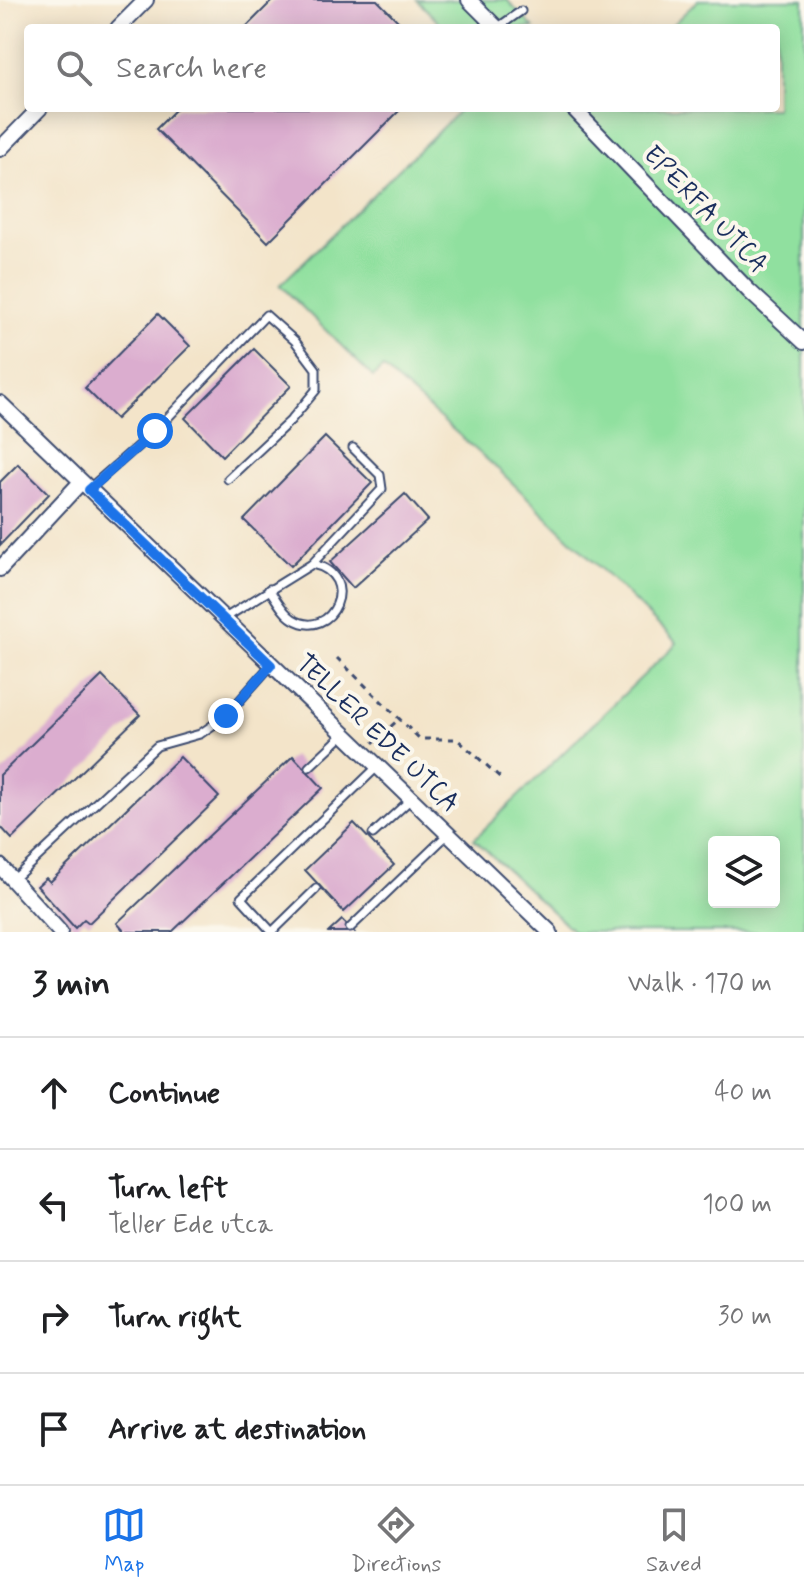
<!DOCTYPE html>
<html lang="en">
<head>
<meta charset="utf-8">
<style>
  :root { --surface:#fff; --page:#f2f2f2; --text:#202124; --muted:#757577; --line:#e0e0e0; --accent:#1a73e8 }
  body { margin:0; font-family:Mynerve,sans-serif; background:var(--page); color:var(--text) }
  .controls { position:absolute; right:24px; bottom:24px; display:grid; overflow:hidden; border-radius:8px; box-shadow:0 4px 20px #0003 }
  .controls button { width:72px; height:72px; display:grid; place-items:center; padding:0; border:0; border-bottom:2px solid var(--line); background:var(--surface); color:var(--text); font:40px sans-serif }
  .stop { position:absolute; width:24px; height:24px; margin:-18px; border:6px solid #1a73e8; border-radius:50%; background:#fff }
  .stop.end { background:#1a73e8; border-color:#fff; box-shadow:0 2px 8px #0008 }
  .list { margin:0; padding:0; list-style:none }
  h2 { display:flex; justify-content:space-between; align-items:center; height:104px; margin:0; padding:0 32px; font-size:34px }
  h2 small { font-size:26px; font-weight:400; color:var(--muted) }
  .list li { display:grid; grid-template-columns:52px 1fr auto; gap:24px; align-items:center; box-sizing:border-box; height:112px; padding:0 32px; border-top:2px solid var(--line) }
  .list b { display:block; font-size:30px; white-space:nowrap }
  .list p { margin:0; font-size:26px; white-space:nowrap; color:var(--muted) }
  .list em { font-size:26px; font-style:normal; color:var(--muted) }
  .icon { flex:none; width:44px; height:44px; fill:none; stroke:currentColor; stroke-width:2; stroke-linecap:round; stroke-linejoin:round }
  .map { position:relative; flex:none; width:804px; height:932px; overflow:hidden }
  .search { position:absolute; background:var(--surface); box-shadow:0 4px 20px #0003; left:24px; right:24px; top:24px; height:88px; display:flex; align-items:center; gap:20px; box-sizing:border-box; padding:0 28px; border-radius:8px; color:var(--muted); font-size:30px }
  .sheet { height:552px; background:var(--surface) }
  nav { display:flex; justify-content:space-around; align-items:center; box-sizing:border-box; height:112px; border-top:2px solid var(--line); background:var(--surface); font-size:22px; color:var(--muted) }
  nav a { display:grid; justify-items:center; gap:4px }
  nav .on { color:var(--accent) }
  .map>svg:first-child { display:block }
</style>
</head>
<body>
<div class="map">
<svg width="804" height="932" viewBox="0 0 804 932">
  <rect width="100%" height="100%" fill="#fbf7ec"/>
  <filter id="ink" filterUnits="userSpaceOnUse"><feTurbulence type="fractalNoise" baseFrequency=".0125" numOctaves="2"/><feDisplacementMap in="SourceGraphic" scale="16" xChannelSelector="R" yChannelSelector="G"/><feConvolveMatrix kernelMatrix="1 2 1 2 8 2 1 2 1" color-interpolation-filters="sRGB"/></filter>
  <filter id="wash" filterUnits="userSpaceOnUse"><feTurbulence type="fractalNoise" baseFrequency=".006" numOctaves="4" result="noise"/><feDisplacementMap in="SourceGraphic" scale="32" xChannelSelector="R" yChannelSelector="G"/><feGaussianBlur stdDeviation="1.8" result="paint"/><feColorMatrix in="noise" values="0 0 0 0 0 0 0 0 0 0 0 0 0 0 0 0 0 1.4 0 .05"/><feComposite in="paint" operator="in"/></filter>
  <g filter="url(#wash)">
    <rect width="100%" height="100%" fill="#f3e4c9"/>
    <!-- green -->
    <g fill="#90e09f" stroke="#56887e" stroke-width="2" fill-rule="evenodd">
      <path d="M417 0H507L534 28H444Z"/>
      <path d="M698 0H804V932H574L474 839 677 643 500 471 383 368 373 377 280 285 462 108H776V28H669ZM714 842H774V902H714Z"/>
    </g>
    <g id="blocks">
      <!-- building -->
      <g fill="#dbadcf">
        <path d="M273 0H377L405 28H245Z"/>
        <path d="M177 108H402L268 242 156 129Z"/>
        <path d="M158 314 190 346 116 419 85 388Z"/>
        <path d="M254 349 291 386 222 456 185 418Z"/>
        <path d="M325 437 372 483 291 566 244 520Z"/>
        <path d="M18 464 49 494 0 545V482Z"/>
        <path d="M405 494 428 520 353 588 330 562Z"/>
        <path d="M102 676 140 715 12 839 0 826V775Z"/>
        <path d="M293 756 323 788 172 932H125L117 923Z"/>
        <path d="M180 757 219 797 89 923 84 919 75 928 37 886 46 878 50 882Z"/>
        <path d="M354 823 394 865 344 912 305 870Z"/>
        <path d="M342 920 354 932H329Z"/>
      </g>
    </g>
  </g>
  <g filter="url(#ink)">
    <use href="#blocks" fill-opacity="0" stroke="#3b4a6e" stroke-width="2"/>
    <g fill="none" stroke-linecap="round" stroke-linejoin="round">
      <!-- lane casing -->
      <g stroke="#3b4a6e" stroke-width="11">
        <g id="lane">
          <path d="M497 28 521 11"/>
          <path d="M90 488 155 431 266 315 295 341 316 369V390L290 421 228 479"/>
          <path d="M269 589C276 599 283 613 293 619 332 643 364 575 312 564"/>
          <path d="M225 618 312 564 382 489 380 475 353 448"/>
          <path d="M309 767 343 735"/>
          <path d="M373 834 410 800"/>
          <path d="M13 880 157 746 200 734 226 716 271 665"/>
          <path d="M316 889 272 932 241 898 376 768"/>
          <path d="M350 928 447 835"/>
        </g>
      </g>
      <!-- street casing -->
      <g stroke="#3b4a6e" stroke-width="18">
        <g id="street">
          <path d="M469 0 497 28"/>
          <path d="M118 28 146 0"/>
          <path d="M573 108 749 291 804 342"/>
          <path d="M0 149 40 108"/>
          <path d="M0 403 550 932"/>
          <path d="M0 569 81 482"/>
          <path d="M0 866 60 932"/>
        </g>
      </g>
      <!-- path -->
      <g stroke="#3b4a6e" stroke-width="3" stroke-dasharray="6 6" stroke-linecap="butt">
        <path d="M337 658 420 739H457L503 780"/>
        <path d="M373 743 399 719"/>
      </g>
      <!-- lane -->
      <use href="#lane" stroke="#fff" stroke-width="7"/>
      <!-- street -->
      <use href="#street" stroke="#fff" stroke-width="14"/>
    </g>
  </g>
  <g fill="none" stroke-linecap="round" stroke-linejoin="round" filter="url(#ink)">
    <!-- route -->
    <path stroke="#1a73e8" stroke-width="10" d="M155 431 89 490 271 665 226 716"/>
  </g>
  <g text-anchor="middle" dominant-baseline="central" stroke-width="8" stroke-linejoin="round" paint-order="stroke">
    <!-- street labels -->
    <g font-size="26" fill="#1b2f5e" stroke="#fbf7ec">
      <text transform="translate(705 210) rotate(46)">EPERFA UTCA</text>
      <text transform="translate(377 734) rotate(44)">TELLER EDE UTCA</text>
    </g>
  </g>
</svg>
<div class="controls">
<button><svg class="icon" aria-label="layers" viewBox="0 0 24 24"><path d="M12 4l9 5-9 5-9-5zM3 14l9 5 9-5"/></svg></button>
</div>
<div class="stop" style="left:155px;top:431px"></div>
<div class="stop end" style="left:226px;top:716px"></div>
<div class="search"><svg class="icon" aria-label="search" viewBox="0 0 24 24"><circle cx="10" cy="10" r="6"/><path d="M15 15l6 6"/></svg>Search here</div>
</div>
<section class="sheet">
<h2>3 min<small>Walk · 170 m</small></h2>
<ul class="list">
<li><svg class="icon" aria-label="ahead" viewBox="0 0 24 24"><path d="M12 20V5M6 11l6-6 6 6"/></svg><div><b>Continue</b></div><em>40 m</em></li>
<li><svg class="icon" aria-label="left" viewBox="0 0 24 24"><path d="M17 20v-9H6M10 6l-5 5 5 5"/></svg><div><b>Turn left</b><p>Teller Ede utca</p></div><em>100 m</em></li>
<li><svg class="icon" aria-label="right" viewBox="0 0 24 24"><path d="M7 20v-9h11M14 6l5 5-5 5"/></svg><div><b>Turn right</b></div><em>30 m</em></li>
<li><svg class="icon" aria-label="arrive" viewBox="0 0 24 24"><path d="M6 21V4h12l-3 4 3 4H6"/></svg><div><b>Arrive at destination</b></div></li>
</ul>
</section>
<nav>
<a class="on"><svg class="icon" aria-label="map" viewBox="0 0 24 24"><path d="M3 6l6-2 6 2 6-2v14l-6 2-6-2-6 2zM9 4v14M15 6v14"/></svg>Map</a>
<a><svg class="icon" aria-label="directions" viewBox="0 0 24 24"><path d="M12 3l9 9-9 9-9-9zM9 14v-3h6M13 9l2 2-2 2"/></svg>Directions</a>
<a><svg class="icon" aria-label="saved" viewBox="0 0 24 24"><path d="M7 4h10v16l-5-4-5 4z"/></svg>Saved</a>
</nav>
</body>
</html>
